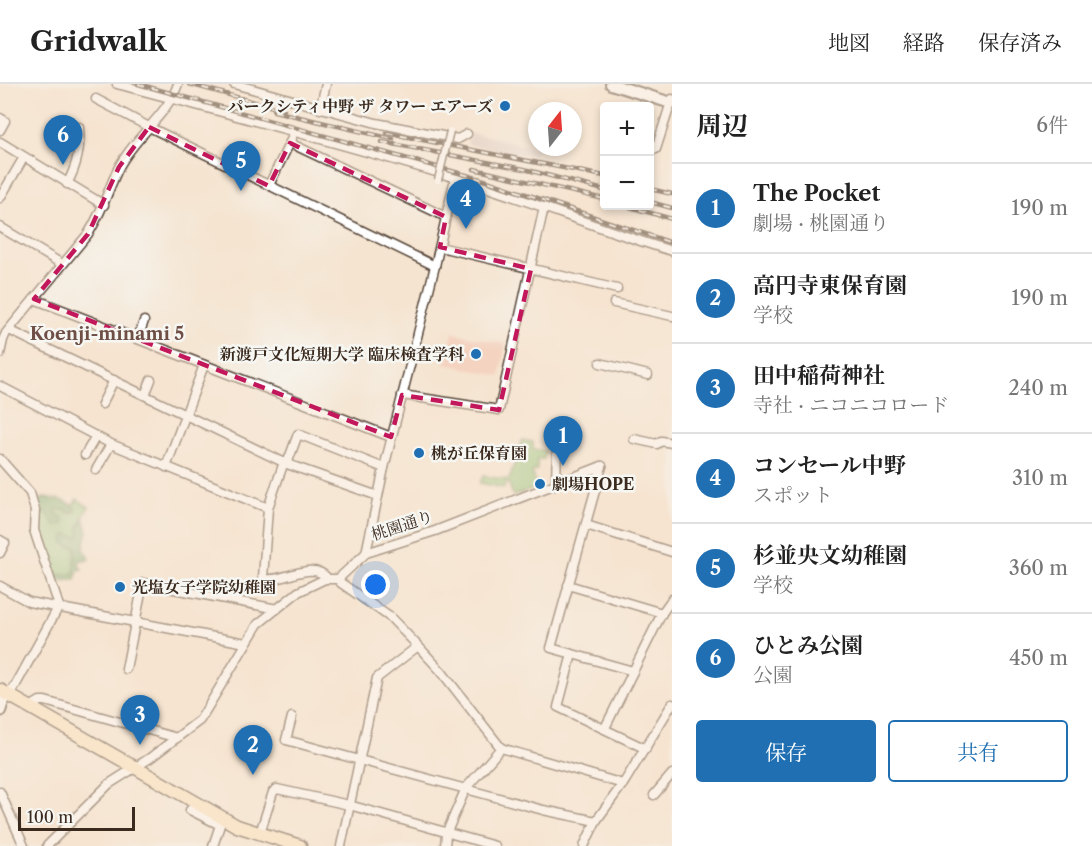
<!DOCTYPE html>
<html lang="ja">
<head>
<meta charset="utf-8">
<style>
  :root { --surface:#fff; --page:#f6f6f6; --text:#222; --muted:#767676; --line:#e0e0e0; --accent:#1f6fb2 }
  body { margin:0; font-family:"Libre Caslon Text","Noto Serif JP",serif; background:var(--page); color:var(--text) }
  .controls { position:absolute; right:18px; top:18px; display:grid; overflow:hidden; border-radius:6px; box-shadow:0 3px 9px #0003 }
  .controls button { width:54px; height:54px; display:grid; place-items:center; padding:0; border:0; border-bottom:2px solid var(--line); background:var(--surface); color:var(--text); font:30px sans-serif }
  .compass { position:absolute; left:528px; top:18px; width:54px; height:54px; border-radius:50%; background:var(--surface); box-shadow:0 3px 9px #0003; rotate:17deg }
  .scale { position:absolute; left:18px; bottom:15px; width:117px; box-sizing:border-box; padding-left:6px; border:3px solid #3b2a1e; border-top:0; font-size:16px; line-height:21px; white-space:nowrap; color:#3b2a1e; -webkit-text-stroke:4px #f6f6f2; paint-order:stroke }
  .you { position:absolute; left:376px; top:501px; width:21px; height:21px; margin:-15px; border:4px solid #fff; border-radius:50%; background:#1a73e8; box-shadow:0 0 0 9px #1a73e833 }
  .badge { display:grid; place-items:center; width:39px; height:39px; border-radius:50%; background:var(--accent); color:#fff; font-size:20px; font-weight:700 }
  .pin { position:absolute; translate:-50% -50px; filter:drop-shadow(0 2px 3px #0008) }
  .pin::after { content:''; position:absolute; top:32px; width:21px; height:18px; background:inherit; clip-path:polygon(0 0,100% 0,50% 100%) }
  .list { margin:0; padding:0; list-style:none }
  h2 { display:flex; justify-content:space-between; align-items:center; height:78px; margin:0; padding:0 24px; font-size:26px }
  h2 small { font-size:20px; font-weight:400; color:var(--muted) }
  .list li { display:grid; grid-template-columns:39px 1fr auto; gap:18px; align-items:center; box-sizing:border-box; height:90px; padding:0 24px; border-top:2px solid var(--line) }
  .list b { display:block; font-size:22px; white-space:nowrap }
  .list p { margin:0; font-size:20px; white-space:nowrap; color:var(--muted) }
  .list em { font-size:20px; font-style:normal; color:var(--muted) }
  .actions { display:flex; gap:12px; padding:18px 24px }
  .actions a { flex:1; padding:14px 0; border:2px solid var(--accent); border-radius:6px; text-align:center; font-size:21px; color:var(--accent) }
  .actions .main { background:var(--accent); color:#fff }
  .map { position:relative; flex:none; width:672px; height:762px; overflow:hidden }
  header { display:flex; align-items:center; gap:36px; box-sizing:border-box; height:84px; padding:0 30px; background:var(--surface); border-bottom:2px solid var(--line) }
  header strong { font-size:28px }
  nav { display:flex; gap:33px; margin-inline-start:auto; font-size:21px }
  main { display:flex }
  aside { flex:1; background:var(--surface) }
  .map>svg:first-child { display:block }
</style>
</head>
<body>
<header>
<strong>Gridwalk</strong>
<nav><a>地図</a><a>経路</a><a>保存済み</a></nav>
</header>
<main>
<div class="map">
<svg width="672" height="762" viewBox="0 0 672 762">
  <rect width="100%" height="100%" fill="#f6f6f2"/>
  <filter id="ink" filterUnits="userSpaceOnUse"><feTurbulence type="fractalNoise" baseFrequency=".0167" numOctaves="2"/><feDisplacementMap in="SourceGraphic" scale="12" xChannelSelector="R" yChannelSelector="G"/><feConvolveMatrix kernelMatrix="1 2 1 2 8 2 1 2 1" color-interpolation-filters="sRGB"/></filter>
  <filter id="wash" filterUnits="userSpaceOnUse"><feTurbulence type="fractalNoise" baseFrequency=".008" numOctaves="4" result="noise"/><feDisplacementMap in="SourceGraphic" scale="24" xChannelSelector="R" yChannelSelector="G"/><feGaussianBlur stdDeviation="1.35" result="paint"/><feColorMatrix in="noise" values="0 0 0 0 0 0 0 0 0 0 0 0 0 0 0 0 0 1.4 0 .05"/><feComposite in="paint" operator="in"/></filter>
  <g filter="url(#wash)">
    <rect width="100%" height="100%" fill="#f5e4d0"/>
    <!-- built -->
    <path fill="#f4d3c0" d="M453 249 506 260 500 292 445 280Z"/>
    <!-- industrial -->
    <path fill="#d0c0bc" d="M471 49 508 57 537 65 534 73 467 60Z"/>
    <!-- green -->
    <g fill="#8ac377" stroke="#62764a" stroke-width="1.5">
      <path d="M522 356 533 358V365L545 367 544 375H537V386L532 388 537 404 513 412 509 400 506 399 504 404 480 399 483 392 509 396Z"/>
      <path d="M46 413 73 421 77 415 89 423 83 433 75 496H53L37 447 40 427 38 419Z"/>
    </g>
    <!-- forest -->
    <g fill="#6fa968" stroke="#556a43" stroke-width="1.5">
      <path d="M42 414C53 414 68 415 75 424V428L69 429 65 425 60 426 56 425 55 429 63 434 64 438 62 441 55 442 48 430 39 426 37 419Z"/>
      <path d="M84 434 88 447 84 464 89 474 88 476H80L79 482 82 485 77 488 76 496 53 497 54 489 61 491 72 490 74 488 76 464 73 462 69 463 63 458 65 452 69 450 75 453 79 452V442Z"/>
    </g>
  </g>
  <g filter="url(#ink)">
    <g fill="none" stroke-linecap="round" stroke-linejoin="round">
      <!-- minor casing -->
      <g stroke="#574639" stroke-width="11">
        <g id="minor">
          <path d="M117 0C230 30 344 60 456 94 529 116 599 145 672 167"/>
          <path d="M234 0 376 39 458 55 467 50"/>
          <path d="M96 15 149 43 435 182"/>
          <path d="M320 25 326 0"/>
          <path d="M0 34 5 37 0 46"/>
          <path d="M0 58 104 121"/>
          <path d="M290 59 446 133"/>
          <path d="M656 65 672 15"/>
          <path d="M67 100C77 82 81 63 79 43"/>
          <path d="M269 101 292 54"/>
          <path d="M0 114 24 73"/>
          <path d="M0 143 62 180"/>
          <path d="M440 163 617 205"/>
          <path d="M34 215 391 353"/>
          <path d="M614 219 672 232"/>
          <path d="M9 246 287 380 378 412"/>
          <path d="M138 254 144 237"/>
          <path d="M0 270 3 256 6 249 88 150C102 129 108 105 119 83 135 52 167 32 178 0"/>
          <path d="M600 279 648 291"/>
          <path d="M0 302 111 360 268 424 284 378"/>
          <path d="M145 311 151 296"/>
          <path d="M402 311 499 326 544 123"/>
          <path d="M102 320 114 296"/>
          <path d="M634 355 657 360 661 357 672 359"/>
          <path d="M85 371 96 352"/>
          <path d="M0 375 30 409 35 426 34 446 59 522 13 606 6 609"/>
          <path d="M287 380 298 350 384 384"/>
          <path d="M602 382 551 564 633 587"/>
          <path d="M166 383 204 281"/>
          <path d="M96 386 111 360"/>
          <path d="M556 399 557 360"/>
          <path d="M268 424 263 494C281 501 312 474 328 495"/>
          <path d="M586 441 672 468"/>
          <path d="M0 456 5 459 0 469"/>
          <path d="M366 469 384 384 435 182 455 94"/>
          <path d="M338 495 341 499 391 534 418 562 441 587 501 664 623 700"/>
          <path d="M568 501 662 529"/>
          <path d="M0 502 29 518 246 559"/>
          <path d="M572 570 558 623 646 665"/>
          <path d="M126 585 143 499 277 525"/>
          <path d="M30 623 40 617H45L177 654"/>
          <path d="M292 633 286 656 543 726 596 737"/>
          <path d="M605 644 662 529 672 515"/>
          <path d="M0 708 24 762"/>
          <path d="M654 711 672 690"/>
          <path d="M190 726 220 741 213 762"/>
          <path d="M260 749 273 708 277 705 349 721 495 762"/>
          <path d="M47 762 109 700 150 674 200 636 258 540 298 508 325 495H338L366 469 435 447 602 382"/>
          <path d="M341 762 377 594 418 562"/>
          <path d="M445 762 446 750 466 704 501 664"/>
          <path d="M584 762 596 737 625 697 672 620"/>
        </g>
      </g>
      <!-- tertiary casing -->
      <g stroke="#574639" stroke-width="14">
        <g id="tertiary">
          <path d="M611 0 671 19"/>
          <path d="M0 627 6 609"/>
        </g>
      </g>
      <!-- secondary casing -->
      <g stroke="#574639" stroke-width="15">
        <path id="secondary" d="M0 606 237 742 300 762"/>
      </g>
      <!-- minor -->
      <use href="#minor" stroke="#fff" stroke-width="8"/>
      <!-- tertiary -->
      <use href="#tertiary" stroke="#fff" stroke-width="10"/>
      <!-- secondary -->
      <use href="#secondary" stroke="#fce6c4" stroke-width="12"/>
      <!-- rail casing -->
      <g stroke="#3b2a1e" stroke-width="4.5">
        <g id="rail">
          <path d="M138 0 484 96 672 159"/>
          <path d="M189 0 284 26"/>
          <path d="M274 27 393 55"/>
          <path d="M387 49 604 92"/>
          <path d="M382 58 524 85 604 106"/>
          <path d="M474 85 604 115"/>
          <path d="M650 105 672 110"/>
          <path d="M650 118 672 124"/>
          <path d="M626 122 672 135"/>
        </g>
      </g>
      <!-- rail -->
      <use href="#rail" stroke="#f6f6f2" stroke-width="2" stroke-dasharray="7" stroke-linecap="butt"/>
      <!-- pedestrian-bridge casing -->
      <g stroke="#574639" stroke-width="9" stroke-linecap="butt">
        <path id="pedestrian-bridge" d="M438 96 450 47"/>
      </g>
      <!-- pedestrian-bridge -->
      <use href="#pedestrian-bridge" stroke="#fff" stroke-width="6"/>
    </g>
  </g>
  <!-- marked area -->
  <path d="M0 0H672V762H0ZM149 43 269 102 290 59 446 133 440 163 531 185 499 326 402 311 391 353 34 215 88 150 119 83Z" fill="#f5e4d0" fill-opacity=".55" fill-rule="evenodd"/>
  <path fill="none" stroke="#c2185b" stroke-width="4.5" stroke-dasharray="12 8" stroke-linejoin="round" d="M149 43 269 102 290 59 446 133 440 163 531 185 499 326 402 311 391 353 34 215 88 150 119 83Z"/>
  <!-- markers -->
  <g fill="#1f6fb2" stroke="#f6f6f2" stroke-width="2">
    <circle cx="505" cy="22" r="6"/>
    <circle cx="476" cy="270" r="6"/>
    <circle cx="419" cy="369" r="6"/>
    <circle cx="540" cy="400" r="6"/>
    <circle cx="120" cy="503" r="6"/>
  </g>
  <g text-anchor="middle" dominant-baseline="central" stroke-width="5" stroke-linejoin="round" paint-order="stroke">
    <!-- poi labels -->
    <g font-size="16" font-weight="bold" fill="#3b2a1e" stroke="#f6f6f2" text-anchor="start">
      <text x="493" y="22" text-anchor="end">パークシティ中野 ザ タワー エアーズ</text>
      <text x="464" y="270" text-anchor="end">新渡戸文化短期大学 臨床検査学科</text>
      <text x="431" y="369">桃が丘保育園</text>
      <text x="552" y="400">劇場HOPE</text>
      <text x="132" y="503">光塩女子学院幼稚園</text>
    </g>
    <!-- street labels -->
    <g font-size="16" fill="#3b2a1e" stroke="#f6f6f2">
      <text transform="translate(402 441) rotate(-18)">桃園通り</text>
    </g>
    <!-- neighbourhood labels -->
    <g font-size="18" font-weight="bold" fill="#6f4f45" stroke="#f6f6f2">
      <text x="107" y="250">Koenji-minami 5</text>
    </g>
  </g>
</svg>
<div class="controls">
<button>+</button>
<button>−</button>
</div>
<svg class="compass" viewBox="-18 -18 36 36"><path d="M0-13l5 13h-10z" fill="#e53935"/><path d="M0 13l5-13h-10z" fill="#767676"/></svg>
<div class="scale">100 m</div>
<div class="you"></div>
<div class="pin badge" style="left:563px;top:382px">1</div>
<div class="pin badge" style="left:253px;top:691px">2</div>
<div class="pin badge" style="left:140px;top:661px">3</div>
<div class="pin badge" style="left:466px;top:145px">4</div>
<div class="pin badge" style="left:241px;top:107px">5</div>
<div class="pin badge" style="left:63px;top:81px">6</div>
</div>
<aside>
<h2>周辺<small>6件</small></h2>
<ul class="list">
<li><span class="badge">1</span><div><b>The Pocket</b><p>劇場 · 桃園通り</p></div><em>190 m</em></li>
<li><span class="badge">2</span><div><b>高円寺東保育園</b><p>学校</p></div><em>190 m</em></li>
<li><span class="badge">3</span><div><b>田中稲荷神社</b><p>寺社 · ニコニコロード</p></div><em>240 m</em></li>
<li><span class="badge">4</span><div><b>コンセール中野</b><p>スポット</p></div><em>310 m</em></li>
<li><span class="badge">5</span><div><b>杉並央文幼稚園</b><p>学校</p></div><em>360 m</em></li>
<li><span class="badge">6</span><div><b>ひとみ公園</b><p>公園</p></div><em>450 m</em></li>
</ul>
<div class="actions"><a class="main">保存</a><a>共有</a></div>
</aside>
</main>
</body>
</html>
